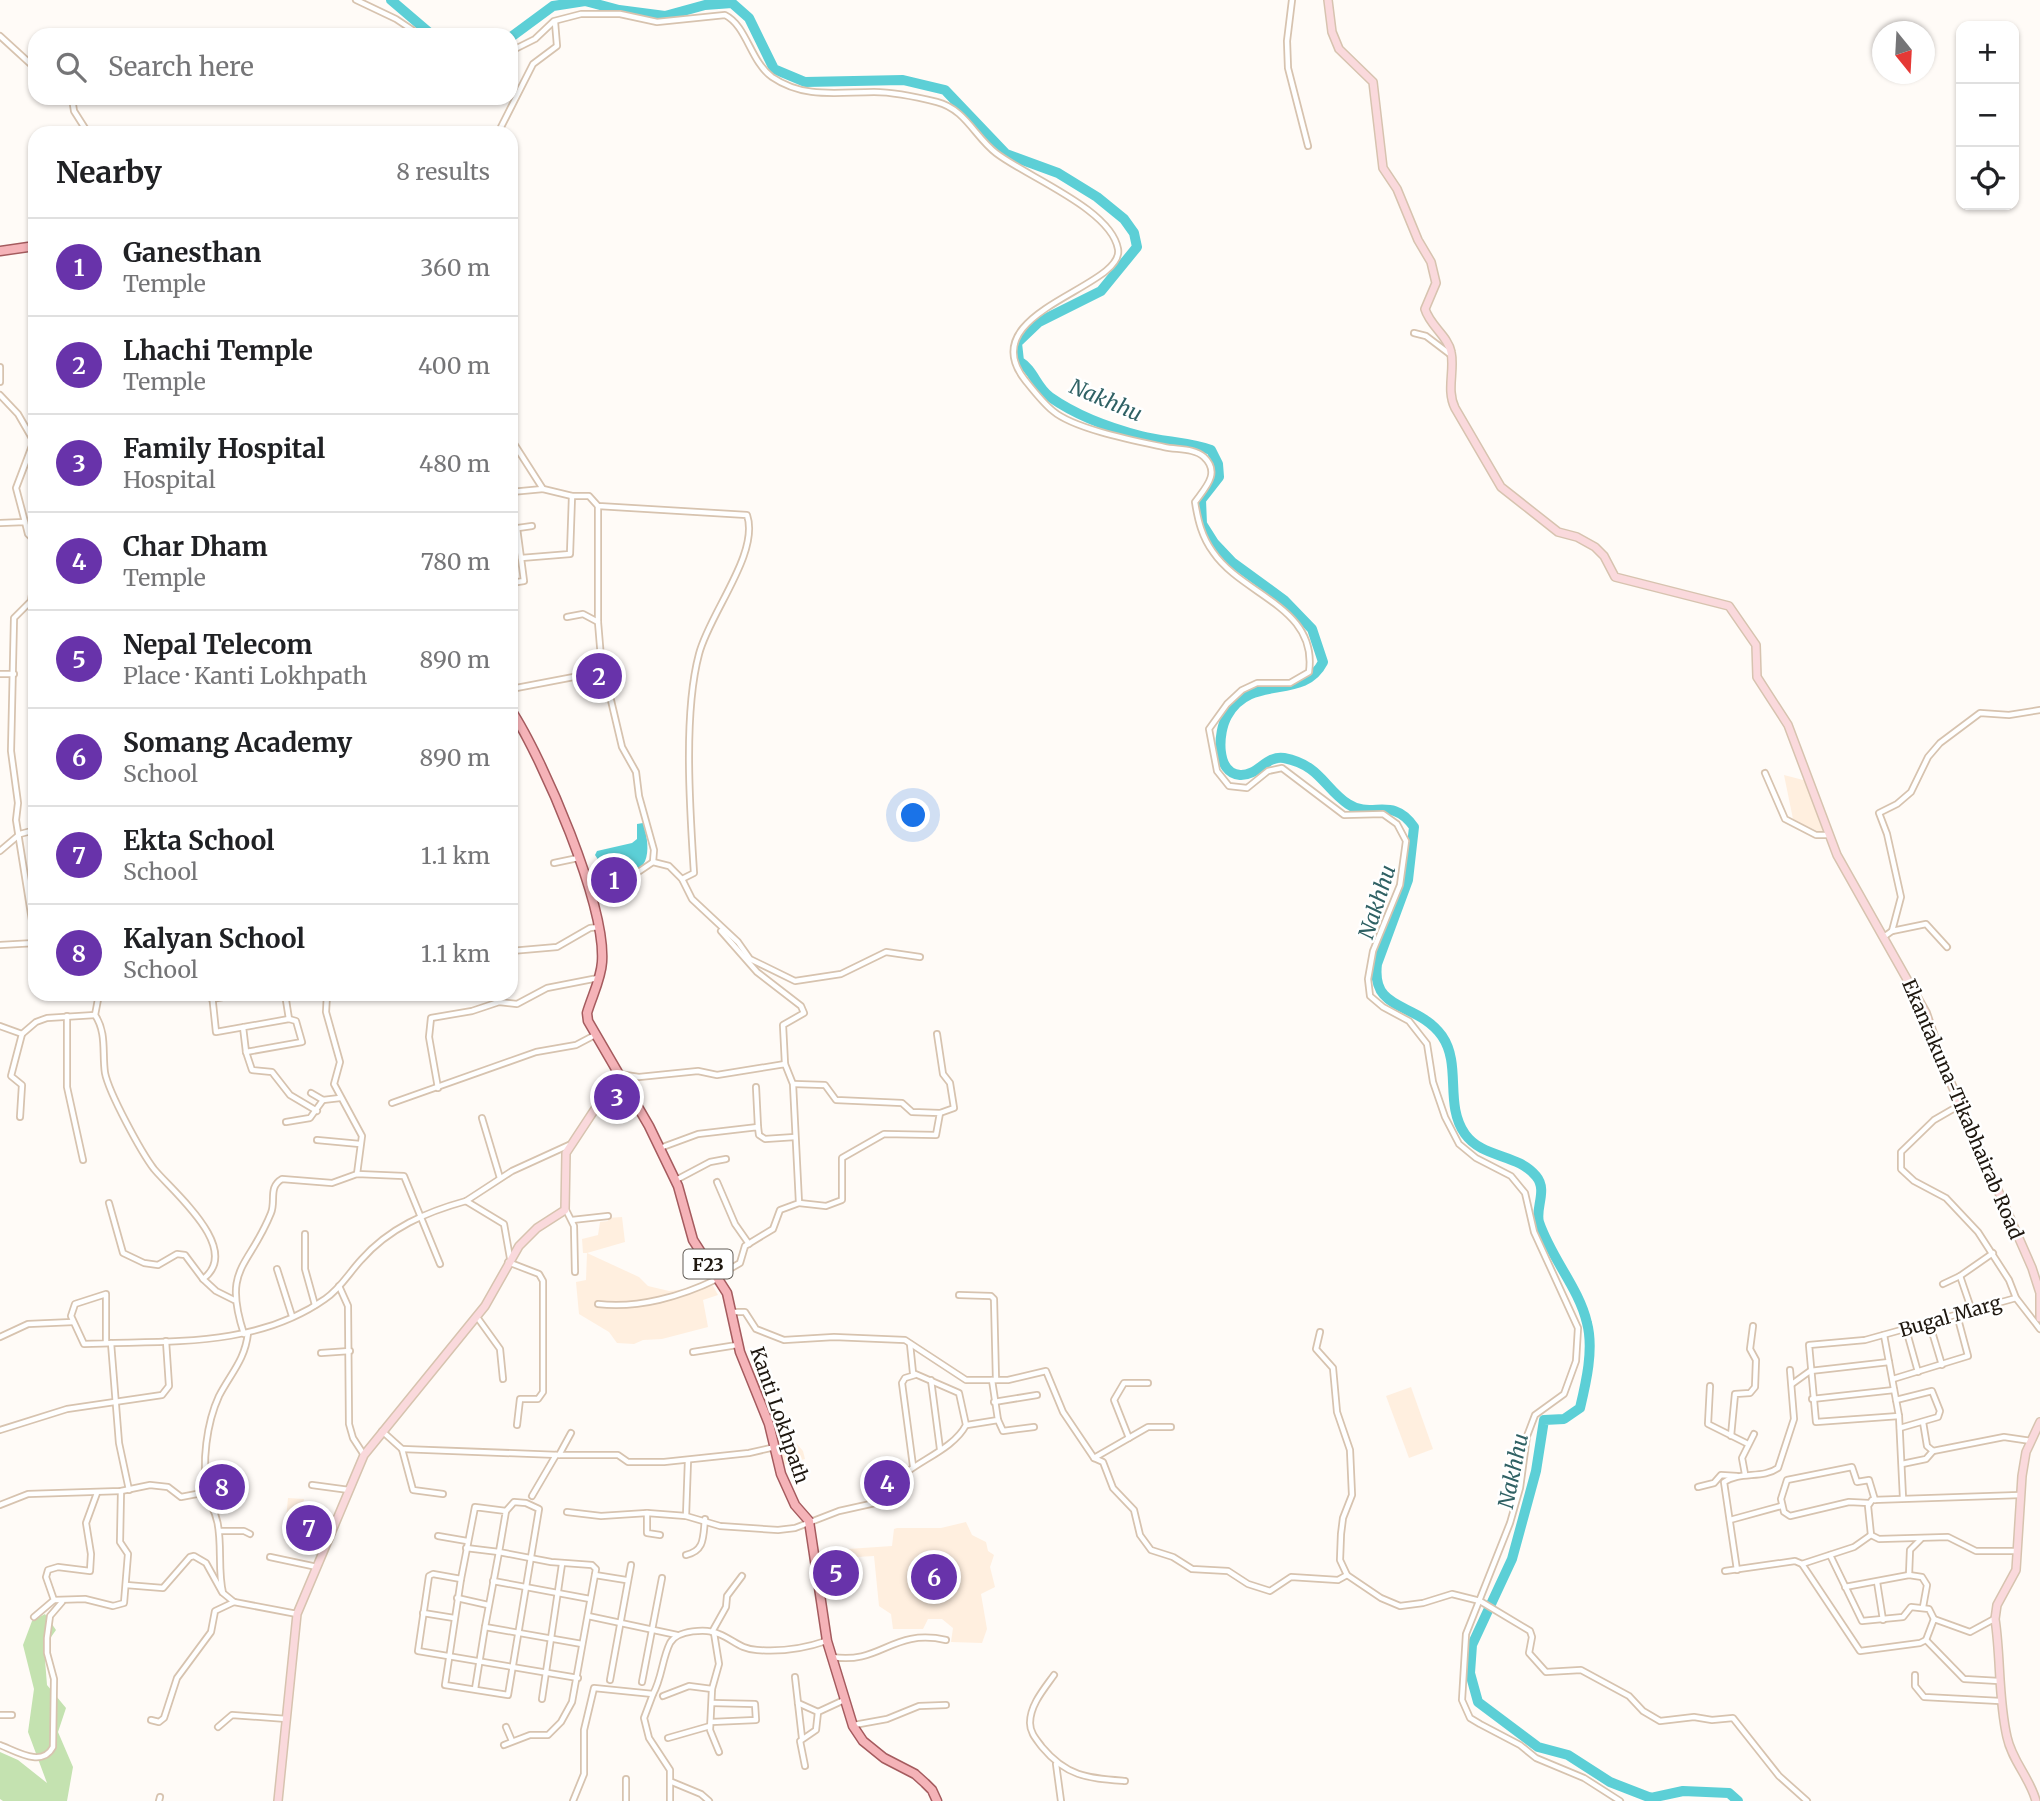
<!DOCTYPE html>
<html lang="en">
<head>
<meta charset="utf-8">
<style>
  :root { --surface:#fff; --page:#f6f6f6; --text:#202124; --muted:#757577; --line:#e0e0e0; --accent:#6833aa }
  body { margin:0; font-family:Merriweather,serif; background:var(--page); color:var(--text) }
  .controls { position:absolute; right:21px; top:21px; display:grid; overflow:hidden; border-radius:14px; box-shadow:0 2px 5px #0004 }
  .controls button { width:63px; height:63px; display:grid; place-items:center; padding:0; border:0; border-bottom:2px solid var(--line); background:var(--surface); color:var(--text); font:35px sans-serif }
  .compass { position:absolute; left:1872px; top:21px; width:63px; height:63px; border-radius:50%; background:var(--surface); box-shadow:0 2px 5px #0004; rotate:162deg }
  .you { position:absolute; left:914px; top:816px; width:24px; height:24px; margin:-18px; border:5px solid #fff; border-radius:50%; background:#1a73e8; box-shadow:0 0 0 10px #1a73e833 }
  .badge { display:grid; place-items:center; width:46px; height:46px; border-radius:50%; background:var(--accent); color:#fff; font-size:23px; font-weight:700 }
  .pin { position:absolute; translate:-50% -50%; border:4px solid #fff; box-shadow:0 2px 7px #0006 }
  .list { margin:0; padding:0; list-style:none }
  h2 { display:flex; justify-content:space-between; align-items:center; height:91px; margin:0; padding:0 28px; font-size:30px }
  h2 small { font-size:23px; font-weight:400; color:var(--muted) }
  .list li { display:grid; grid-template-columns:46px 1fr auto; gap:21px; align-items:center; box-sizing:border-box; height:98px; padding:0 28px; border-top:2px solid var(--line) }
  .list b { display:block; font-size:26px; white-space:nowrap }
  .list p { margin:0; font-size:23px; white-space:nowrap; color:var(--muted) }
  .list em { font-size:23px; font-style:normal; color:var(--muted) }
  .icon { flex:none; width:38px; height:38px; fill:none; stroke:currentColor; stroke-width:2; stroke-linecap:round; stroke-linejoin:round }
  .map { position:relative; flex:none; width:2040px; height:1801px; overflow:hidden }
  .search { position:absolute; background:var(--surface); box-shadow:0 2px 5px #0004; left:28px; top:28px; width:490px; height:77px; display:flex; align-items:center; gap:18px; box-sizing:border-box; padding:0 24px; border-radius:21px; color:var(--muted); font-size:26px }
  .panel { position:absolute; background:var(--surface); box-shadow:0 2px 5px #0004; left:28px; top:126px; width:490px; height:875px; border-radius:21px }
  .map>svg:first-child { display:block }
</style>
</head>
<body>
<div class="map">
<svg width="2040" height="1801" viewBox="0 0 2040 1801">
  <rect width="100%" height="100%" fill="#fffbf7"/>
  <!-- built -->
  <g fill="#ffefdf">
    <path d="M1784 775 1807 781 1822 820 1823 834 1793 819Z"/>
    <path d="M622 1217 625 1242 587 1253 639 1277 648 1286 669 1291 713 1286 718 1295 703 1300 708 1327 662 1339 643 1340 634 1344 617 1343 609 1332 579 1314 576 1282 586 1280 587 1253H583L582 1239 598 1235 600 1222 608 1221 607 1218Z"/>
    <path d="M1411 1387 1433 1449 1409 1458 1386 1396Z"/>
    <path d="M790 1423V1436L803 1451 805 1459 782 1465 774 1429Z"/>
    <path d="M229 1464 239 1469 236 1501 209 1495 206 1480 218 1477Z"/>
    <path d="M288 1498 304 1499 303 1514 337 1517 327 1543 305 1538 284 1540Z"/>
    <path d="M966 1522 972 1535 986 1542 988 1551 994 1555 990 1567 995 1587 981 1594 987 1629 982 1643 951 1642 953 1628 942 1619H928L923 1629H893L891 1614 879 1606 874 1556 821 1559 820 1553 833 1550 892 1546 894 1529 897 1528H941Z"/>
  </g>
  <!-- green -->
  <path fill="#c4e2b0" d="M45 1614 56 1630 44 1647 47 1685 66 1708 58 1732 73 1767 67 1801H3L0 1799V1752L18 1760 47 1783 28 1732 34 1689 23 1645 32 1621Z"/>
  <!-- water -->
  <path fill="#5ccfd6" d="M643 823C653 855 648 879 609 876L595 855 597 851 632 843 637 839V824Z"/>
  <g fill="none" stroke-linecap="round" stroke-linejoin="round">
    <!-- river -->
    <g stroke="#5ccfd6" stroke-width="10">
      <path d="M391 0 432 35"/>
      <path d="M511 37 553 6 585 1 619 10 665 16 705 5 732 3 749 18 774 69 805 82 903 80 945 90 1006 154 1058 173 1097 197 1124 219 1134 233 1137 247 1101 291 1039 322 1017 343 1019 361C1034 370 1036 387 1050 397 1077 416 1110 428 1141 436 1164 442 1188 442 1211 450L1218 464 1219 477 1201 500 1202 524 1214 543 1232 562 1284 600 1312 629 1323 662C1303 702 1251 672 1227 716 1218 732 1215 773 1240 775 1258 776 1266 755 1284 758 1320 765 1324 788 1348 804 1372 820 1392 795 1414 827L1408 880 1377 964C1371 1013 1417 1001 1442 1036 1462 1065 1444 1104 1465 1134 1483 1159 1517 1153 1536 1176 1548 1190 1535 1208 1539 1222 1551 1258 1579 1288 1587 1323 1594 1349 1586 1383 1580 1408L1564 1419 1544 1420 1536 1471 1512 1559 1472 1645 1470 1673 1478 1702 1538 1747 1568 1755 1610 1782 1651 1798 1683 1791 1729 1793 1738 1801"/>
    </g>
    <!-- minor casing -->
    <g stroke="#d7c3af" stroke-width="8">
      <g id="minor">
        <path d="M356 0 396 19 420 35"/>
        <path d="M1292 0 1287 41 1288 68 1308 146"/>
        <path d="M0 36 35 68"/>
        <path d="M511 51 535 39 554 21 581 14H620L657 22 725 15C747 26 750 61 772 77 804 99 838 92 874 92 894 92 917 97 937 102 965 109 975 137 996 153 1027 177 1111 209 1118 249 1125 288 971 311 1025 380 1033 390 1043 403 1053 411 1074 429 1136 441 1164 447 1177 450 1194 448 1204 457 1221 473 1205 488 1195 502 1198 521 1202 537 1213 552 1243 596 1318 607 1309 672L1290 683H1257L1242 690 1227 704 1209 729 1217 771 1229 786 1247 788 1268 771 1282 768 1344 815 1383 814 1397 824 1406 841 1400 885 1373 951 1368 979 1370 996 1383 1007 1409 1021 1427 1044 1433 1082 1445 1117 1459 1144 1476 1158 1511 1176 1525 1193 1534 1232 1578 1328 1576 1361 1564 1394 1535 1415 1527 1436 1520 1488 1510 1523 1466 1634 1462 1700 1470 1718 1480 1724 1520 1745 1536 1758 1584 1778 1620 1801"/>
        <path d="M72 98 74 111 88 133"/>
        <path d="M498 133 533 64 557 46 555 22"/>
        <path d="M1414 333 1426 336 1451 355"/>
        <path d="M0 367V382"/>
        <path d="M0 395 18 414 33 440"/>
        <path d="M511 439 543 489 572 496H589L598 506 747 515C760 553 709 614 699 654 683 714 690 811 694 873L682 879"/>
        <path d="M511 492 543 489"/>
        <path d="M598 506V622"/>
        <path d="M25 522 16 488 35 438"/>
        <path d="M0 523 25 522 28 534 35 541"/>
        <path d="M511 529 532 526"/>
        <path d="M521 558 570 554 572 496"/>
        <path d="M35 575 31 601 14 618 11 751 18 803 16 820 35 939"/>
        <path d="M511 583 524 581 517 528"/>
        <path d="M567 617 583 614 598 622 601 658 622 747 636 772 639 796 654 850 653 862"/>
        <path d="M0 674H14"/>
        <path d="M511 689 605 671"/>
        <path d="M1765 773 1785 819 1816 835H1828"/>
        <path d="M0 851 20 834 35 830"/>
        <path d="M554 863 578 858"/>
        <path d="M593 898 606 894 653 862 669 866 682 879 692 899 738 942 750 959 795 981 841 974 886 952 920 957"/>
        <path d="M721 931 757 972 801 1006 804 1013 783 1025 785 1064"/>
        <path d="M1892 931 1901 897 1887 834 1879 813 1897 804 1911 792 1928 757 1940 743 1980 713 2009 715 2040 710"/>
        <path d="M1885 936 1892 931 1926 924 1947 947"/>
        <path d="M0 945 35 943"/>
        <path d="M511 951 557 947 590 928 599 927"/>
        <path d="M99 994 95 1015C107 1033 102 1053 105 1073 109 1093 141 1152 154 1169 173 1192 243 1249 203 1279L216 1291 234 1300"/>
        <path d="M212 994 216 1032 289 1019 296 1021 302 1042 246 1052 243 1027"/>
        <path d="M285 994 289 1019"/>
        <path d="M327 994 326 1012 340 1062 334 1084 362 1136 357 1174"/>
        <path d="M212 999 239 994"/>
        <path d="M67 1016V1087L83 1160"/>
        <path d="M0 1026 22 1034 36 1022 47 1018 95 1015"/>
        <path d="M937 1034 943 1074 950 1083 954 1108 940 1113"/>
        <path d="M246 1052 252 1070 272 1072 290 1095 317 1111"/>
        <path d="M619 1074 639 1077 698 1071 717 1075 785 1064 793 1084 799 1203 780 1210 773 1229 745 1246 740 1263 716 1277"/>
        <path d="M794 1084 825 1085 836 1100 902 1103 912 1112 940 1113 936 1135 884 1134 842 1158V1200L826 1206 799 1203"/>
        <path d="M756 1087 758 1127"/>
        <path d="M438 1088 429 1037 431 1018 472 1011 499 1002 517 1004 547 988 598 978"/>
        <path d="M311 1093 323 1100"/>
        <path d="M392 1103 536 1052 576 1045 595 1035"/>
        <path d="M1960 1105 1934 1120 1901 1152V1169L1914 1181 1946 1198 1978 1232 2009 1280 2016 1298 2040 1329"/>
        <path d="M20 1117 22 1085 11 1076 22 1034"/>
        <path d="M482 1118 500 1178"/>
        <path d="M286 1122 310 1118 323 1100 340 1098"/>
        <path d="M317 1140 360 1144"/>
        <path d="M660 1148 698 1134 758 1127 759 1135 765 1139 795 1137"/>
        <path d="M676 1180 710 1162 726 1159"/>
        <path d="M717 1182 735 1224 749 1244"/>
        <path d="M466 1201 512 1171 569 1145"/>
        <path d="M109 1203 123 1253 144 1263 158 1265 177 1254 185 1255 203 1279"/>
        <path d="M566 1210 574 1226 575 1272"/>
        <path d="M572 1220 608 1216"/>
        <path d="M305 1234V1269L315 1305"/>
        <path d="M508 1262 539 1274 543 1281V1392L538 1399H520L517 1425"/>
        <path d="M277 1269 292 1316"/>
        <path d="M1960 1276 1972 1311"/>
        <path d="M1943 1284 1960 1276 1993 1253"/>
        <path d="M339 1286 348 1306 349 1424 353 1438 364 1455"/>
        <path d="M959 1295 991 1296 994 1299 996 1380"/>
        <path d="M598 1304C638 1309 682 1296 717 1279"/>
        <path d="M733 1312H745L756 1329 784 1340 834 1337 905 1340 966 1380H1008L1046 1371 1063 1412 1094 1458 1103 1462 1113 1488 1134 1510 1140 1535 1151 1550 1173 1557 1192 1569 1228 1571 1248 1584 1270 1591 1291 1577 1338 1580 1347 1575"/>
        <path d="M477 1317 500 1349 503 1379"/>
        <path d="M1929 1322 1942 1365"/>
        <path d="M1906 1329 1918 1372"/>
        <path d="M1320 1332 1316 1349 1333 1368 1337 1412 1350 1450 1352 1495 1343 1518 1341 1534 1340 1560 1347 1575 1381 1598 1400 1606 1423 1603 1452 1594 1480 1601 1530 1631 1532 1637 1529 1653 1546 1672 1581 1670 1629 1696 1643 1711 1660 1721 1694 1717 1712 1720 1733 1718 1779 1776 1807 1801"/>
        <path d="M244 1334C222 1267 249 1268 271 1213 276 1201 268 1187 282 1179L332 1183 357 1174 404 1176 440 1264"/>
        <path d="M1884 1335 1899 1416 1903 1498"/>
        <path d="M0 1337 28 1324 73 1322"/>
        <path d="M106 1343V1294L75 1304 71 1316 84 1344C165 1340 254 1349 325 1299 340 1289 349 1273 361 1260 389 1228 426 1212 466 1201L504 1224 510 1258"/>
        <path d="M111 1343 119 1443 129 1490"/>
        <path d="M693 1352 737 1345"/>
        <path d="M321 1353 350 1351"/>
        <path d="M1893 1379 1968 1356 1957 1315"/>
        <path d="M931 1380 940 1449"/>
        <path d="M1792 1384 1810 1371 1889 1362"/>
        <path d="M1710 1386 1708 1424 1748 1444"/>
        <path d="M1812 1399 1894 1390"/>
        <path d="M1896 1400 1932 1391 1940 1411 1938 1417 1900 1428"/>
        <path d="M994 1402 1037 1395"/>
        <path d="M1899 1416 1816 1422 1809 1345 1865 1340 2016 1298"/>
        <path d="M998 1420 1003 1431 1034 1427"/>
        <path d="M1923 1422 1927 1446 1933 1451 2004 1437 2031 1441"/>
        <path d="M967 1425 998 1420 992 1380"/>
        <path d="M0 1430 67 1409 162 1395 169 1386 166 1341"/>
        <path d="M382 1431 402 1449 413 1490 443 1494"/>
        <path d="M1731 1436 1735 1394 1750 1393 1755 1387 1756 1360 1750 1349 1753 1326"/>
        <path d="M1129 1438 1114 1400 1124 1383H1148"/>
        <path d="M402 1449 559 1455 571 1433"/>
        <path d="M559 1455H618L628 1462H664L749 1453 775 1447"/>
        <path d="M1094 1458 1148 1427H1171"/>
        <path d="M1902 1464 1926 1459 1933 1451"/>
        <path d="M913 1466 902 1383 905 1378 915 1375"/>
        <path d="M1745 1474 1742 1458 1754 1434"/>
        <path d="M896 1481C916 1461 953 1450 966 1425L959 1393 913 1373 910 1344"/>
        <path d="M312 1485 349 1490"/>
        <path d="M1698 1487 1714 1483 1721 1475 1737 1476"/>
        <path d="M205 1496 208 1492C201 1464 207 1422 219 1396 231 1373 245 1360 248 1333"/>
        <path d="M532 1496 556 1455"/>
        <path d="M1869 1503 1849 1502 1790 1516 1784 1512 1781 1499 1787 1480 1852 1467 1857 1482 1869 1480 1875 1500"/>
        <path d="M0 1505 28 1494 121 1491 150 1485 168 1487 181 1497 202 1493C229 1520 215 1560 223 1593L234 1602 297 1614"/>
        <path d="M567 1512 601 1516 647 1513 686 1516 720 1526 778 1530 795 1528 839 1511 884 1501 896 1489V1478"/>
        <path d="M647 1513V1533L660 1535"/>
        <path d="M686 1516 688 1460"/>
        <path d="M1730 1520 1781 1506"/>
        <path d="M219 1531H244L250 1534"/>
        <path d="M438 1536 467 1541"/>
        <path d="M466 1548 499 1552 485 1627"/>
        <path d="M2016 1551H1976L1948 1537 1879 1539 1871 1535 1868 1506 1872 1500 2020 1495"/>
        <path d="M686 1555C705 1551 703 1537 705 1519"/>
        <path d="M1830 1555 1862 1621 1903 1617 1911 1607 1929 1609 1934 1619"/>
        <path d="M270 1557 317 1567"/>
        <path d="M1802 1564 1860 1651 1920 1643 1926 1640 1934 1619 1970 1632 1994 1619"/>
        <path d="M1737 1570 1724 1482C1740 1471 1763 1479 1778 1468L1794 1419 1790 1370"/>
        <path d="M1725 1571 1795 1561 1802 1564 1854 1547 1871 1535"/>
        <path d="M595 1575 626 1580"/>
        <path d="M1909 1575 1910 1550 1921 1539"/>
        <path d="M461 1579 445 1685 508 1695 539 1509 526 1503 514 1502 506 1511"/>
        <path d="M493 1581 590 1599"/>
        <path d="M1877 1582 1883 1620"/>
        <path d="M126 1585 163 1588 190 1557 194 1556 206 1563 222 1592"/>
        <path d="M1845 1587 1909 1575 1922 1577 1927 1585 1923 1607"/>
        <path d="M457 1598 488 1605"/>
        <path d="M54 1600 85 1599 113 1606 124 1603 128 1554 120 1542 121 1491"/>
        <path d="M423 1613 454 1618"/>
        <path d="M588 1616 677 1635"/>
        <path d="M34 1617 54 1600 46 1577 48 1570 58 1567 90 1571 91 1554 86 1523 97 1493"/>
        <path d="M712 1632 726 1607 727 1596 742 1576"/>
        <path d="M714 1633 719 1664 712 1689 710 1730 719 1752"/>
        <path d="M1926 1640 1964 1679 1999 1681"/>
        <path d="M832 1657C881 1665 892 1628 946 1640"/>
        <path d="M1054 1675C1044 1689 1030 1705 1030 1723 1030 1733 1037 1740 1042 1747 1067 1777 1088 1778 1125 1781"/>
        <path d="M1915 1675V1686L1924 1697 2000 1701"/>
        <path d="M795 1677 802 1738"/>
        <path d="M610 1680 631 1565"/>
        <path d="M642 1682 662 1578"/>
        <path d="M475 1689 485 1627 582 1644"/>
        <path d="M653 1694 644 1718 649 1738 670 1770V1801"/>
        <path d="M663 1696 689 1686 712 1689"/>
        <path d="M542 1699 562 1564"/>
        <path d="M798 1703 818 1712"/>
        <path d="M0 1715H12"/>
        <path d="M151 1720 159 1722 164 1718 177 1678 211 1632 215 1611 234 1602"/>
        <path d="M711 1722 756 1720 755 1704 712 1703"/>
        <path d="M854 1725 887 1719 919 1706 946 1705"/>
        <path d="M218 1727 232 1715 287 1719"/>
        <path d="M506 1727 512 1741"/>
        <path d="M668 1738 710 1726"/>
        <path d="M0 1745C16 1751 42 1768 53 1747L54 1679 47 1653V1638L50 1616 62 1602"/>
        <path d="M504 1745 530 1735H548L561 1722 572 1702 596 1569 592 1565 551 1562 499 1552 506 1511 475 1507 461 1579 433 1574 429 1576 418 1651 578 1678"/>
        <path d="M1056 1764 1061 1801"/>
        <path d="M805 1766 800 1741 816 1730 818 1712 844 1700"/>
        <path d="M672 1782 701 1794 709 1801"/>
        <path d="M159 1801 160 1797"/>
        <path d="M573 1801 584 1774V1730L594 1688 653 1694C662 1678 662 1659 670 1643 677 1630 707 1628 719 1634 734 1640 740 1649 757 1650 782 1652 803 1649 826 1641"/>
        <path d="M626 1801V1779"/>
      </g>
    </g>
    <!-- secondary casing -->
    <g stroke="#d7c3af" stroke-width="10">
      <g id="secondary">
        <path d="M1328 0 1332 32 1339 49 1373 82 1383 168 1397 189 1418 240 1431 262 1436 283 1425 309C1430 326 1448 336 1451 352 1455 370 1446 390 1455 408L1501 487 1558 532 1577 537 1595 547 1604 556 1615 577 1729 606 1756 645 1757 677 1788 725 1837 855 1926 1013 1946 1072 2032 1268 2040 1293V1318"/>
        <path d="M278 1801 297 1614 364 1455 485 1306 519 1246 537 1228 565 1210 566 1153 618 1074"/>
        <path d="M2036 1801C2030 1778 2012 1761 2007 1737 1998 1698 2001 1658 1995 1619L1997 1605 2016 1570 2022 1476 2026 1452 2040 1422"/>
      </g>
    </g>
    <!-- primary casing -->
    <g stroke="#a55b5e" stroke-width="11">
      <g id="primary">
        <path d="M0 251 35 246"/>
        <path d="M511 710C543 759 606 905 602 962 601 979 592 996 587 1013L588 1021 649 1126 678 1186 693 1240 727 1293 740 1352 769 1424 781 1474 795 1505 809 1521 827 1641 853 1726 863 1741 884 1758 915 1774 925 1783 932 1790 937 1801"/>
      </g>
    </g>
    <!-- minor -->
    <use href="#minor" stroke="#fff" stroke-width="4.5"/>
    <!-- secondary -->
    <use href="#secondary" stroke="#fad9dc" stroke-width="7"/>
    <!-- primary -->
    <use href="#primary" stroke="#f5b3b8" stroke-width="8"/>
  </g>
  <g text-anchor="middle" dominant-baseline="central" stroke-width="5" stroke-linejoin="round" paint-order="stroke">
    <!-- shield labels -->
    <rect fill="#fff" stroke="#625d57" stroke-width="2" x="683.5" y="1249.5" width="49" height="29" rx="5"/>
    <g font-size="18" font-weight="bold" fill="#1e170f">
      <text x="708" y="1264">F23</text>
    </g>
    <!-- street labels -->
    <g font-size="19" fill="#1e170f" stroke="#fff">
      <text transform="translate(1963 1109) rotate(67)">Ekantakuna-Tikabhairab Road</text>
      <text transform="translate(1950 1316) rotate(-16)">Bugal Marg</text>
      <text transform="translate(780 1415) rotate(71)">Kanti Lokhpath</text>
    </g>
    <!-- water labels -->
    <g font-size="21" font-style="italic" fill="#2f6164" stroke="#fff">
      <text transform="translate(1106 400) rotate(23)">Nakhhu</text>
      <text transform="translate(1377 902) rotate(-72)">Nakhhu</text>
      <text transform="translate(1513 1471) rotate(-78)">Nakhhu</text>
    </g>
  </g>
</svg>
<div class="controls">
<button>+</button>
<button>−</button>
<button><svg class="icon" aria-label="locate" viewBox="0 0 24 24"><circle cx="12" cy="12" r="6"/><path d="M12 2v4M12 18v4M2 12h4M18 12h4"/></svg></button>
</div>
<svg class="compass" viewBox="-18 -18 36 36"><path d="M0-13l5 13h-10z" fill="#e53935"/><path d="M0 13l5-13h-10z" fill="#757577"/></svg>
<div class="you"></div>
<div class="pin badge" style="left:614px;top:880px">1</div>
<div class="pin badge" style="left:599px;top:676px">2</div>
<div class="pin badge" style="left:617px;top:1097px">3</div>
<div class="pin badge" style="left:887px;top:1483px">4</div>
<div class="pin badge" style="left:836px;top:1573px">5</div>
<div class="pin badge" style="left:934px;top:1577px">6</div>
<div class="pin badge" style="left:309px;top:1528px">7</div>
<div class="pin badge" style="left:222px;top:1487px">8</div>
<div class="search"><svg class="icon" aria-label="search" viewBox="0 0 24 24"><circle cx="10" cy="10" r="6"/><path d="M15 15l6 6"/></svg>Search here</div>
<section class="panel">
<h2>Nearby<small>8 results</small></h2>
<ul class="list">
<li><span class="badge">1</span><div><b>Ganesthan</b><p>Temple</p></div><em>360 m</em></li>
<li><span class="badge">2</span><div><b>Lhachi Temple</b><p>Temple</p></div><em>400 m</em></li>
<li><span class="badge">3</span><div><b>Family Hospital</b><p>Hospital</p></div><em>480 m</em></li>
<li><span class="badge">4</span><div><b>Char Dham</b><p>Temple</p></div><em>780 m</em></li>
<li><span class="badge">5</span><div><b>Nepal Telecom</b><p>Place · Kanti Lokhpath</p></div><em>890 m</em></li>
<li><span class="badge">6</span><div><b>Somang Academy</b><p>School</p></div><em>890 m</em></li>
<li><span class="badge">7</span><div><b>Ekta School</b><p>School</p></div><em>1.1 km</em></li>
<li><span class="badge">8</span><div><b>Kalyan School</b><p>School</p></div><em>1.1 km</em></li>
</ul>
</section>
</div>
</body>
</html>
